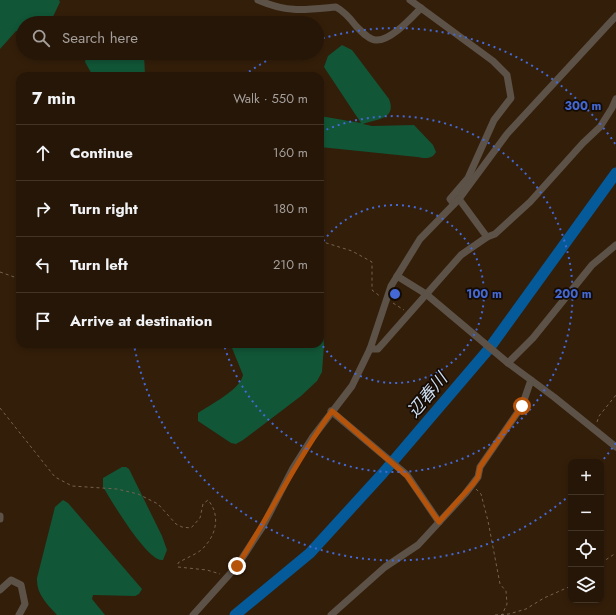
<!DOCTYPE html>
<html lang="en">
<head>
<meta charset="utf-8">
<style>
  :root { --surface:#261607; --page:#322315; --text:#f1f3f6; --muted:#a49f9b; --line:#423528 }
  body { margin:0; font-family:Jost,"Noto Sans JP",sans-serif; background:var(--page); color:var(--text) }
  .controls { position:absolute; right:12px; bottom:12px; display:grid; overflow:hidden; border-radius:8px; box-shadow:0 2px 6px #0003 }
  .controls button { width:36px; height:36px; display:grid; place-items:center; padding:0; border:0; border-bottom:1px solid var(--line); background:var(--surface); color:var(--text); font:20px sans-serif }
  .stop { position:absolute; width:12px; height:12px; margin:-9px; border:3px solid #b45309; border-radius:50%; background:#fff }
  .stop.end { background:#b45309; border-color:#fff; box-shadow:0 1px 4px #0008 }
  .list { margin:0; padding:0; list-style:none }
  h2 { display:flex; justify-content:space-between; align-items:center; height:52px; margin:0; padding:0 16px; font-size:17px }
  h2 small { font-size:13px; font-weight:400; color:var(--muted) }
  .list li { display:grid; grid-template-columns:26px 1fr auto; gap:12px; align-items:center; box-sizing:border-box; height:56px; padding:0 16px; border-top:1px solid var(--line) }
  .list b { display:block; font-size:15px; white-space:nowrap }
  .list em { font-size:13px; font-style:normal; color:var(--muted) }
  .icon { flex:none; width:22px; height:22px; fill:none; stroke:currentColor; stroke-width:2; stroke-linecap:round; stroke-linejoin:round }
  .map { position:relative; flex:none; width:616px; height:615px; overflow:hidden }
  .search { position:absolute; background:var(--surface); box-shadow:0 2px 6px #0003; left:16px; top:16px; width:308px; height:44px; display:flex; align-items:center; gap:10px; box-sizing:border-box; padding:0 14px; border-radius:22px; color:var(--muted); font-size:15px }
  .panel { position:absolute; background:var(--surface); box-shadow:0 2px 6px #0003; left:16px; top:72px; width:308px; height:276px; border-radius:12px }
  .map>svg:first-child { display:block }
</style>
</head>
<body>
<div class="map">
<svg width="616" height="615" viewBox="0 0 616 615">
  <rect width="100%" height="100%" fill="#331e09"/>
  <!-- green -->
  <g fill="#115637">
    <path d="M0 0H59L60 2 50 23H23V30L16 31 0 49Z"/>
    <path d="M342 45 352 50 389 99C397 119 377 119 363 124L372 126 414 125 433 145 436 152C432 160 424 158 417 157L320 147V116L361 123 324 67 328 56Z"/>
    <path d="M90 53H144L145 76H93L85 62 86 58Z"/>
    <path d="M320 331 323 334 324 345 322 372 317 381 301 396 243 440 236 444 231 443 198 421V413C211 404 240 390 243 375L232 348 235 344H320Z"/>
    <path d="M122 467H126L129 469 162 536 167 550 163 560C148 563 111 500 103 487V478Z"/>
    <path d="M63 500 68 503 142 589 139 594 135 596 93 595 92 599 105 615H57C47 604 36 594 37 578L55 507Z"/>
  </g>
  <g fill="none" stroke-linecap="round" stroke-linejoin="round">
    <!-- river -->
    <path stroke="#055a9a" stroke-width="11" d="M235 615 310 553 383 473 488 350 616 173"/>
    <!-- path -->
    <g stroke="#746250" stroke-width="1" stroke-dasharray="3 3" stroke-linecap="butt">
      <path d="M320 241 352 251 372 262V290L381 297"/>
      <path d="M0 272 20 279"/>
      <path d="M393 303 404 310"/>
      <path d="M0 408 55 477 72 486 117 489 138 494 158 504 176 524 182 527 191 528 200 518 203 504 208 500C220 514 217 533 205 546 199 554 187 557 178 563V567L207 570 220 574"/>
      <path d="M597 422 599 416 616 395"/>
      <path d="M476 489 481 494 488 521 500 584 506 591 507 604 502 615"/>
      <path d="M601 563 616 553"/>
      <path d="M495 615 509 614 526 609 544 598 571 586"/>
    </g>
    <!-- minor -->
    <g stroke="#5c5248" stroke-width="7">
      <path d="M258 0C288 13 304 10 336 7 345 12 350 18 356 26 361 31 369 40 376 40 391 41 412 17 421 8"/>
      <path d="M410 0 493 61 507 75 511 98 494 120 468 178 450 199 454 204"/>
      <path d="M459 199 487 237"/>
      <path d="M397 276 426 294 508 363 554 397 616 447"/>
      <path d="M370 349H378L461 255 487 237 495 234 530 202 583 143 600 127 612 108 616 99"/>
      <path d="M508 363 533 338 592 265 616 245"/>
      <path d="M331 411 407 475 439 522"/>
      <path d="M0 516V519"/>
      <path d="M0 590 11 580 21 585 25 604 19 615"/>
      <path d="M193 615 237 566 263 526 293 468 312 438 352 386 370 349 391 286 420 239 459 199 507 134 616 16"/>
      <path d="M331 615 385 567 418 545 465 494 478 477 480 467 522 406 531 380"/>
    </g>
  </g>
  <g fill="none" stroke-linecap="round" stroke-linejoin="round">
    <!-- route -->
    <path stroke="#b45309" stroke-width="5" d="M237 566C270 515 296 460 332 411L407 476 439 522 473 484 478 477 480 467 522 406"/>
  </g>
  <!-- distance rings -->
  <g fill="none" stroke="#4469d5" stroke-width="2" stroke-dasharray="2 4">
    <path d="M320 246A89 89 0 1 1 320 342"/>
    <path d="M321 132A178 178 0 1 1 224 345"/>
    <path d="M616 443A266 266 0 0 1 602 461M570 495A266 266 0 0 1 134 345M244 75A266 266 0 0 1 280 54M317 40A266 266 0 0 1 616 145"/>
  </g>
  <g text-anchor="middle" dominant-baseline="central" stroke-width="3.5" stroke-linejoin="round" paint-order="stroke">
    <!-- water labels -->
    <g font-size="17" font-style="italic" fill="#cddef0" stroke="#140b04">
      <text transform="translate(427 395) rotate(-50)">辺春川</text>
    </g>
  </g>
  <circle cx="395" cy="294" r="6" fill="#4469d5" stroke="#140b04" stroke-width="2"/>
  <g font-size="12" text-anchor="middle" font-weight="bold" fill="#4469d5" stroke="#140b04" stroke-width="3.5" stroke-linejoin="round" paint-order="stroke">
    <text x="583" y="110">300 m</text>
    <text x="484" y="298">100 m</text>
    <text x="573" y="298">200 m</text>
  </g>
</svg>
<div class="controls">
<button>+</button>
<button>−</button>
<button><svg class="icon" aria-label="locate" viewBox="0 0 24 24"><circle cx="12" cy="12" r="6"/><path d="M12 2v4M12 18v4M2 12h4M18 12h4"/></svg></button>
<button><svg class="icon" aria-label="layers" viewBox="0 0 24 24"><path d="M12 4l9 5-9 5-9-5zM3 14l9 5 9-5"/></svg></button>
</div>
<div class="stop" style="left:522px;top:406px"></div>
<div class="stop end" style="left:237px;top:566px"></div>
<div class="search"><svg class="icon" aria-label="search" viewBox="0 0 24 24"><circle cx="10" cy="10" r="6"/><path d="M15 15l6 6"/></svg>Search here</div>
<section class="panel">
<h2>7 min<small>Walk · 550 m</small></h2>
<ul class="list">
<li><svg class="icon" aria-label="ahead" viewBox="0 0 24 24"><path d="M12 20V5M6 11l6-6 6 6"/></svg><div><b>Continue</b></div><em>160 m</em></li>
<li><svg class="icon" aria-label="right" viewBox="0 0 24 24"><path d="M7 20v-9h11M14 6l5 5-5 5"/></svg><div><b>Turn right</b></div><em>180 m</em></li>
<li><svg class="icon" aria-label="left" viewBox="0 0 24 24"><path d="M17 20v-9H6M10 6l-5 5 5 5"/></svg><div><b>Turn left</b></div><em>210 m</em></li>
<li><svg class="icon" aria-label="arrive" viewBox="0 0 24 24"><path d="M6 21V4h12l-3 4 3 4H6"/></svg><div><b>Arrive at destination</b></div></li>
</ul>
</section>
</div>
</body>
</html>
